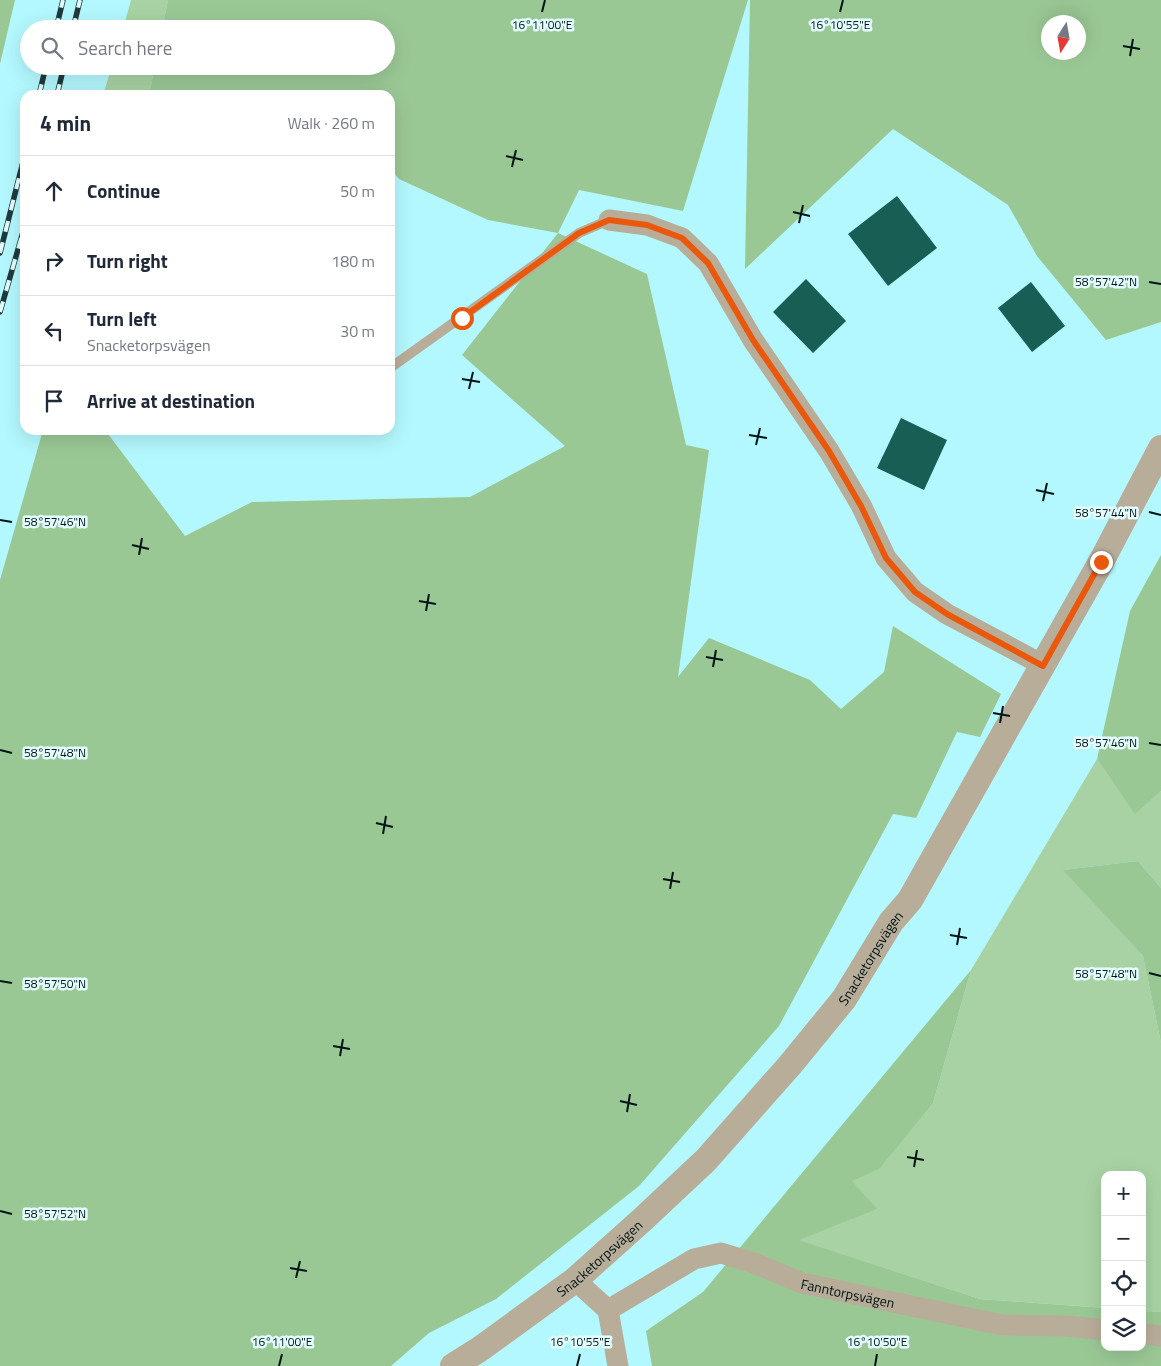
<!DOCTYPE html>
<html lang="en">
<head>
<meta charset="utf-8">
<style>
  :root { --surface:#fff; --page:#f2f2f3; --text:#1f2937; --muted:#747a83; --line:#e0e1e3 }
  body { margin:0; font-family:"Titillium Web",sans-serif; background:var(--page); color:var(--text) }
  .controls { position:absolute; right:15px; bottom:15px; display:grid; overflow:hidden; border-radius:10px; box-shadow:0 5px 20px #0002 }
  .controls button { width:45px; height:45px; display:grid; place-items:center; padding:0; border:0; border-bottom:1px solid var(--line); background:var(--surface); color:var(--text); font:25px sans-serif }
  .compass { position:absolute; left:1041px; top:15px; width:45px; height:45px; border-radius:50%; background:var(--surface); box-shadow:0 5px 20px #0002; rotate:191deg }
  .stop { position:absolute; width:15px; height:15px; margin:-11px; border:4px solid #ea580c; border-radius:50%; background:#fff }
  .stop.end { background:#ea580c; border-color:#fff; box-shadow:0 1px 5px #0008 }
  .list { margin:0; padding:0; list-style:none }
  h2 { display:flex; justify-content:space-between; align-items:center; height:65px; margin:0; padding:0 20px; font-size:21px }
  h2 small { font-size:16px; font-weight:400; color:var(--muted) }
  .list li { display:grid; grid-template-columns:32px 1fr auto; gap:15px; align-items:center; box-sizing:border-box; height:70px; padding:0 20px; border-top:1px solid var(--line) }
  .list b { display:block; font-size:19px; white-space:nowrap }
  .list p { margin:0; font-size:16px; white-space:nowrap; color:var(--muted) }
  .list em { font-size:16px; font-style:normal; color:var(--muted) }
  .icon { flex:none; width:28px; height:28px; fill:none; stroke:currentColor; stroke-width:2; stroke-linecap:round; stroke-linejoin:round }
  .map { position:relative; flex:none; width:1161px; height:1366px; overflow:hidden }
  .search { position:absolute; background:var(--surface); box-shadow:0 5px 20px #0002; left:20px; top:20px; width:375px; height:55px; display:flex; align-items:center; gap:12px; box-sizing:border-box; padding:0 18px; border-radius:28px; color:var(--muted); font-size:19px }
  .panel { position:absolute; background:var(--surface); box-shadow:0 5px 20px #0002; left:20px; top:90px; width:375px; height:345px; border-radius:15px }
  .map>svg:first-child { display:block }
</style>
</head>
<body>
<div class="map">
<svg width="1161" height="1366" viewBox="0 0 1161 1366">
  <rect width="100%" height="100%" fill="#b3f8fe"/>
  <!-- green -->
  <g fill="#a8d2a4">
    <path d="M131 0H168L162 29H123Z"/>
    <path d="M112 66H155L149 95H103Z"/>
    <path d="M1097 759 1135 813 1161 791V888L1138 861 1064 870 1143 956 1161 1043V1312L1142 1311V1175H1105V1308L980 1299 798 1240 876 1209 851 1181 933 1103 971 970Z"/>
  </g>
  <!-- forest -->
  <g fill="#9ac895" fill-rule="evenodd">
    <path d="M0 0H15L0 64Z"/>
    <path d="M168 0H748L683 211 579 190 558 233 647 274 686 445 709 450 678 677 709 638 810 680 841 709 884 672 893 626 1001 694 980 737 957 732 916 818 893 814 779 1026 639 1186 496 1299 429 1333 391 1366H0V580L43 430H105L185 536 252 502 470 497 565 446 462 355 558 233 488 220 399 179 390 168V95H149L155 66H386V29H162Z"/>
    <path d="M750 0H1161V322L1106 340 1037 256 1008 205 893 129 745 269ZM1048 22H1078V52H1048Z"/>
    <path d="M1161 555V791L1135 814 1097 759 1130 611Z"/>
    <path d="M1138 861 1161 888V1043L1143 956 1063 870Z"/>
    <path d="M971 970 933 1103 879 1169 852 1181 877 1209 799 1240 980 1299 1105 1308V1347H1142V1311L1161 1312V1366H652L646 1331 703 1292Z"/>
  </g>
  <!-- building -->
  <g fill="#195e55">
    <path d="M897 196 937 248 888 286 848 234Z"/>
    <path d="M806 279 846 321 813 353 773 312Z"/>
    <path d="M1031 282 1065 326 1032 352 998 308Z"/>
    <path d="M901 418 947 440 924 490 877 468Z"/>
  </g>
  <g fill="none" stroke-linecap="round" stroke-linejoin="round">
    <!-- service -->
    <path stroke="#b8ad99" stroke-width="10" d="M390 368 579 233 609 220"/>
    <!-- minor -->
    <g stroke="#b8ad99" stroke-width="21">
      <path d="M609 220 647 225 682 238 708 263 753 340 829 451 861 505 886 558 915 592 947 614 1043 665"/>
      <path d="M575 1280 608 1310 618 1366"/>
      <path id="s1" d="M608 1310 694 1259 721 1253 754 1263 802 1283 1002 1325 1067 1326 1105 1330"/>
      <path d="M1142 1334 1161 1336"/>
    </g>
    <!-- tertiary -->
    <path stroke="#b8ad99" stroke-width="26" id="s2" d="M453 1366 480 1349 575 1280 642 1220 706 1160 790 1065 844 999 891 922 910 900 1101 562 1161 448"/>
    <!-- rail casing -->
    <g stroke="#1e3a3d" stroke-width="5.5">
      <g id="rail">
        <path d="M56 29 63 0"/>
        <path d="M73 29 80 0"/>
        <path d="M39 95 46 66"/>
        <path d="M57 95 64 66"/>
        <path d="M0 253 25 154"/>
        <path d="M0 312 25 225"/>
      </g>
    </g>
    <!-- rail -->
    <use href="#rail" stroke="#e3fdff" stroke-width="4" stroke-dasharray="11" stroke-linecap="butt"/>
  </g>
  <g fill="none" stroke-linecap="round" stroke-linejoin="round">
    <!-- route -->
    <path stroke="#ea580c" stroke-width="6" d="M462 318 579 233 609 220 647 225 682 238 708 263 753 340 829 451 861 506 886 558 915 592 947 614 1043 666 1101 562"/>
  </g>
  <!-- ticks -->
  <path fill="none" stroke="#001416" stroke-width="2" d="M542 12 545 0M840 12 843 0M1123 46 1140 49M1130 56 1133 39M506 156 523 160M512 167 516 150M793 212 810 216M799 223 803 205M1149 282 1161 284M462 379 480 382M469 389 473 372M749 435 767 438M756 445 760 428M1036 490 1054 494M1043 501 1047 483M1149 512 1161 515M0 520 12 522M132 545 149 549M139 555 142 538M419 601 436 604M426 611 429 594M706 657 723 660M713 667 716 650M993 713 1010 716M1000 723 1003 706M1149 743 1161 745M0 750 12 753M376 823 393 827M383 834 386 816M663 879 680 882M670 889 673 872M950 935 967 938M957 945 960 928M1149 973 1161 976M0 981 12 983M333 1046 350 1049M340 1056 343 1039M620 1101 637 1105M627 1112 630 1094M907 1157 924 1160M914 1167 917 1150M0 1211 12 1214M290 1268 307 1271M296 1278 300 1261M279 1366 282 1354M577 1366 580 1354M875 1366 877 1354"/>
  <g text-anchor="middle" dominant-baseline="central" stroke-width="5" stroke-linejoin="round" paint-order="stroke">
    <!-- street labels -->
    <g font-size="14" fill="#001416" stroke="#e3fdff">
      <text stroke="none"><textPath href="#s2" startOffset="588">Snacketorpsvägen</textPath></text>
      <text stroke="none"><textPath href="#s2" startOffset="182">Snacketorpsvägen</textPath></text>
      <text stroke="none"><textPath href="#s1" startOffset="261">Fanntorpsvägen</textPath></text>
    </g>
  </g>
  <g font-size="12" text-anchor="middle" fill="#001416" stroke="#e3fdff" stroke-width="5" stroke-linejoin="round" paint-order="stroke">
    <text x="542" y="29">16°11'00"E</text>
    <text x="840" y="29">16°10'55"E</text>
    <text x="1106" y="286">58°57'42"N</text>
    <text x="1106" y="517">58°57'44"N</text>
    <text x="55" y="526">58°57'46"N</text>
    <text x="1106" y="747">58°57'46"N</text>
    <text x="55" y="757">58°57'48"N</text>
    <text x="1106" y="978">58°57'48"N</text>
    <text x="55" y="988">58°57'50"N</text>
    <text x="55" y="1218">58°57'52"N</text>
    <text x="282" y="1346">16°11'00"E</text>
    <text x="580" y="1346">16°10'55"E</text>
    <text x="877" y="1346">16°10'50"E</text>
  </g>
</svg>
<div class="controls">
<button>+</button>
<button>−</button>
<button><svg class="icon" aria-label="locate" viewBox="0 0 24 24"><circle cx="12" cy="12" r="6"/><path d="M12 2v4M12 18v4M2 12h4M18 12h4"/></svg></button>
<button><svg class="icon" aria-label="layers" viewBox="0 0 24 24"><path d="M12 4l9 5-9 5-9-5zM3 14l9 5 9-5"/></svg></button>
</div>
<svg class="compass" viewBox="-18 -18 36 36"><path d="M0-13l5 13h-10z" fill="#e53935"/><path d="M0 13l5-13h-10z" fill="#747a83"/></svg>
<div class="stop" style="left:462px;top:318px"></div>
<div class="stop end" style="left:1101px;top:562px"></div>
<div class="search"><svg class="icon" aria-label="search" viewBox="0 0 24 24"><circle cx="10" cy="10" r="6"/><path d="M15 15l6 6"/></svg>Search here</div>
<section class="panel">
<h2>4 min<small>Walk · 260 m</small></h2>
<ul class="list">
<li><svg class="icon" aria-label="ahead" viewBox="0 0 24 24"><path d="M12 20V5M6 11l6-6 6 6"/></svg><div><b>Continue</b></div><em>50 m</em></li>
<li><svg class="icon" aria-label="right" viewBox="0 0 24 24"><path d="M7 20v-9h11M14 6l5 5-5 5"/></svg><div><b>Turn right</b></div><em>180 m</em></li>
<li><svg class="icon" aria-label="left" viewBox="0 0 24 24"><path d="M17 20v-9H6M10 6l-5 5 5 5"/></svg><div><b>Turn left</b><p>Snacketorpsvägen</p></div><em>30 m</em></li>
<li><svg class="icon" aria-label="arrive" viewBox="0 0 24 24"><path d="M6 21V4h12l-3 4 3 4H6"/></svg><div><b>Arrive at destination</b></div></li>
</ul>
</section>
</div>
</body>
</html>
